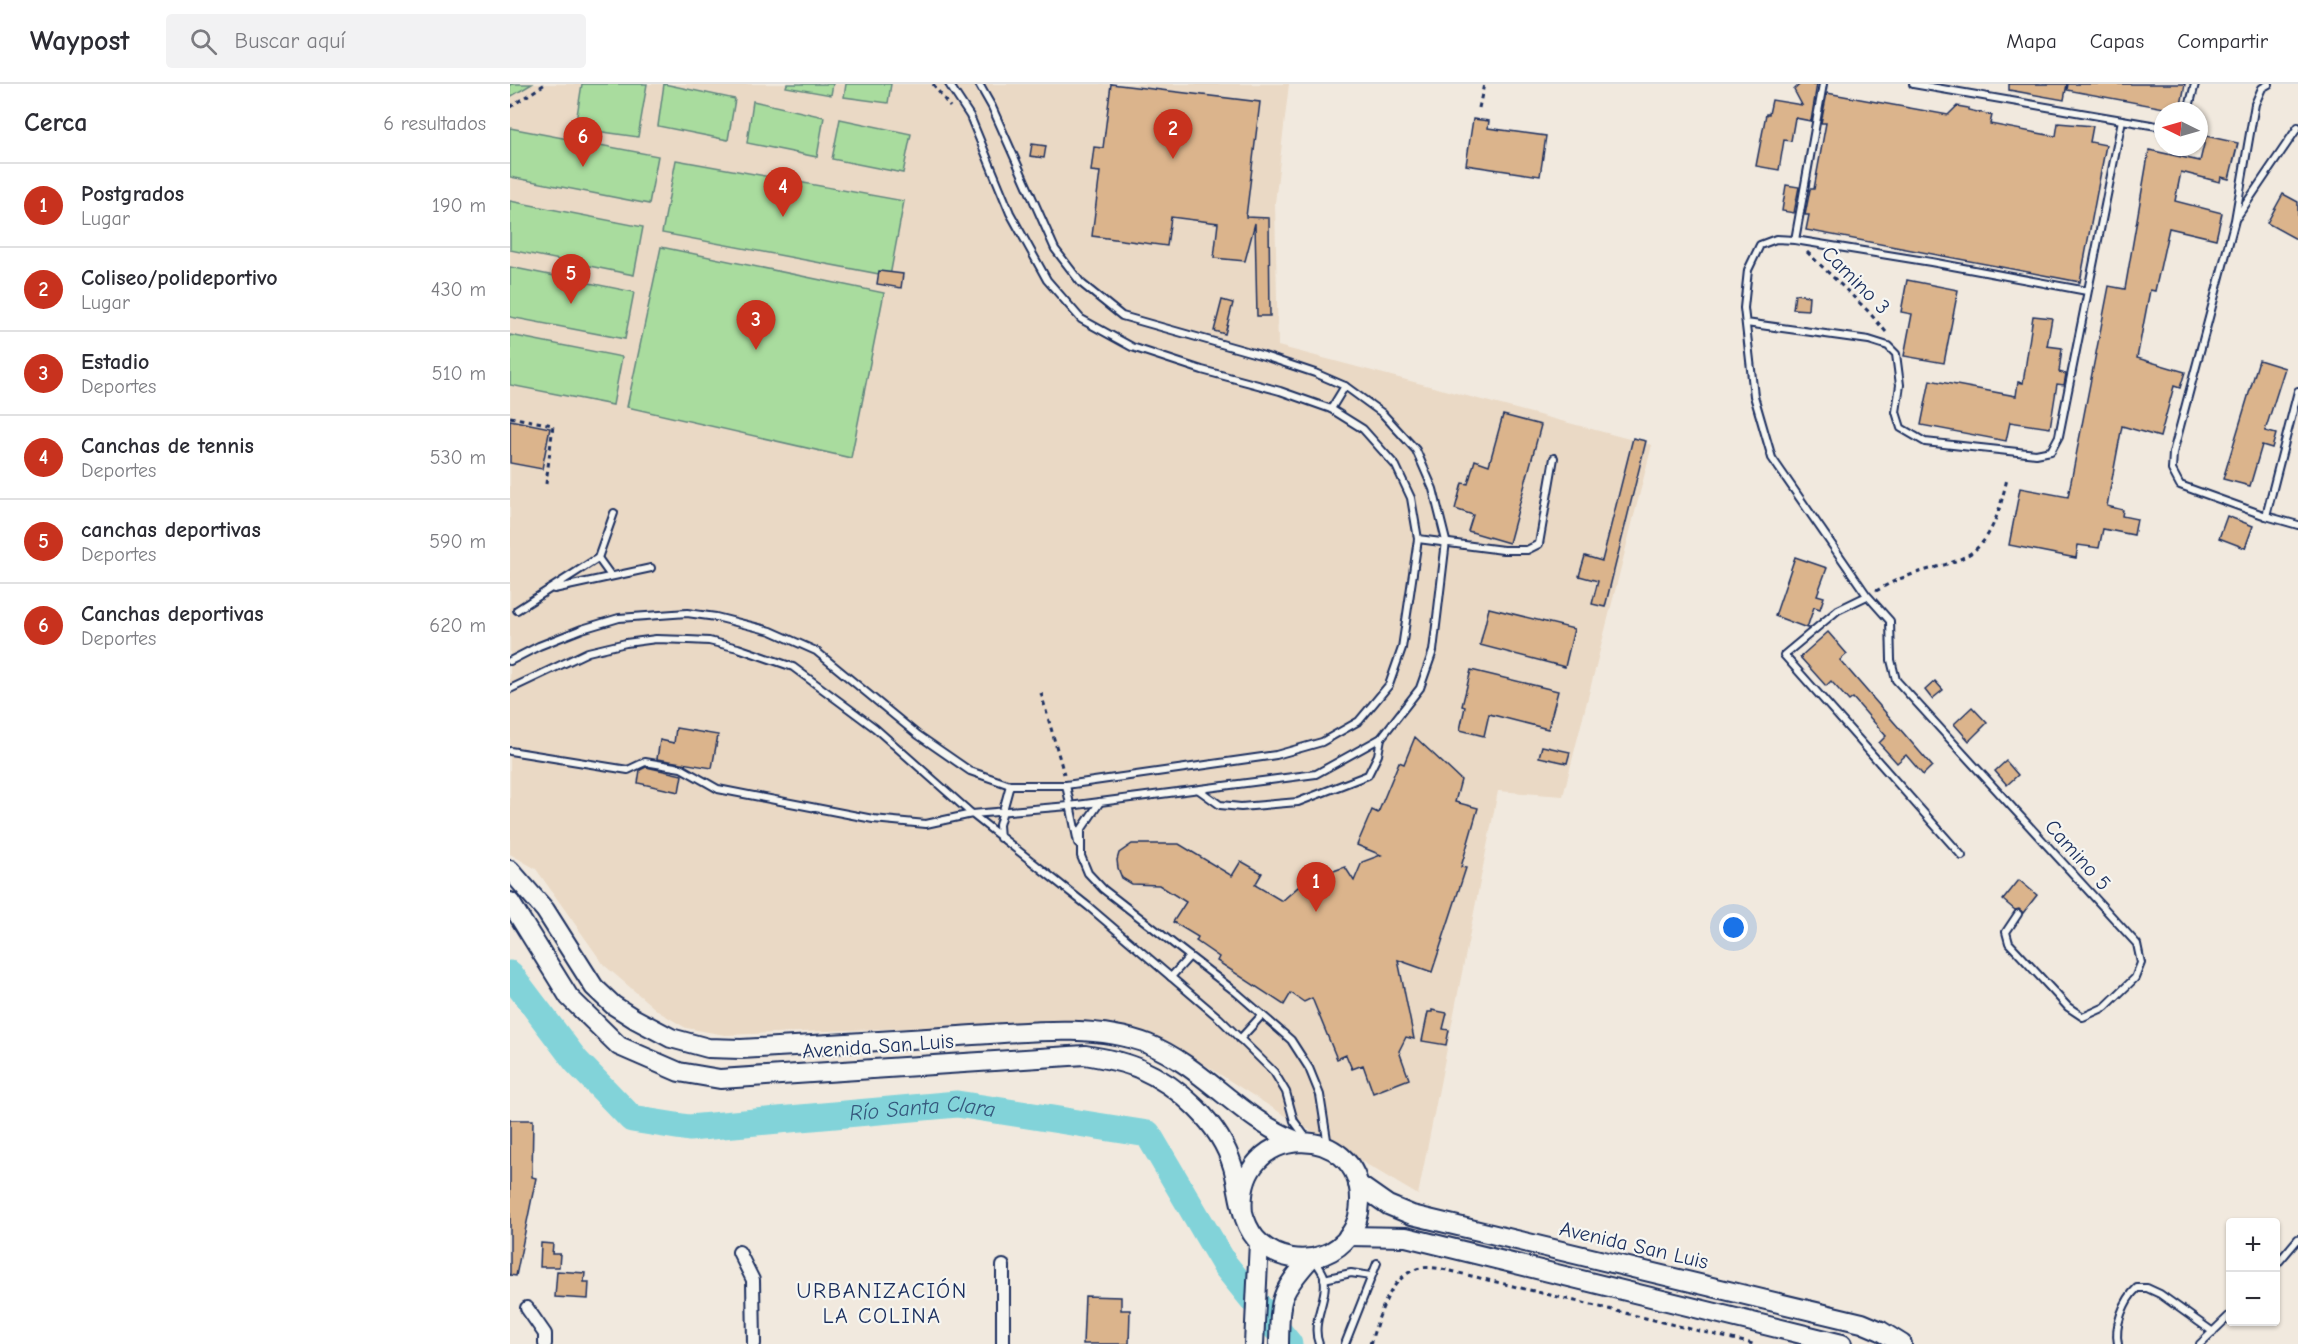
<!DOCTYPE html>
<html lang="es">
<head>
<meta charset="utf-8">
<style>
  :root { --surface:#fff; --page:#f2f2f3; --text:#2b2b33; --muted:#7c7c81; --line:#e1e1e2; --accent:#c8321e }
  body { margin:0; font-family:"Comic Neue",sans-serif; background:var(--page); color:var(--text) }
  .controls { position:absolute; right:18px; bottom:18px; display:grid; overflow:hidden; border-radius:6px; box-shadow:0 2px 4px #0004 }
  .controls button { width:54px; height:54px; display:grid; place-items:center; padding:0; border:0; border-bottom:2px solid var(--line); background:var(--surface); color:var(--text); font:30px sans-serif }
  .compass { position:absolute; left:1644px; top:18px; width:54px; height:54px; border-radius:50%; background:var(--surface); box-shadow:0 2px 4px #0004; rotate:275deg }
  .you { position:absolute; left:1224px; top:844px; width:21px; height:21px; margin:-15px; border:4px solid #fff; border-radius:50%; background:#1a73e8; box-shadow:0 0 0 9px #1a73e833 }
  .badge { display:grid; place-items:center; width:39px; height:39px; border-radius:50%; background:var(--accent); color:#fff; font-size:20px; font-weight:700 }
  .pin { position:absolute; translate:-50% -50px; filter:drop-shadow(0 2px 3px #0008) }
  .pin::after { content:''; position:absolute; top:32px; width:21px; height:18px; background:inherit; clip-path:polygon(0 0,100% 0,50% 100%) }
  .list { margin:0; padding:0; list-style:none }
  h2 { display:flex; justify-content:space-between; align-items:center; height:78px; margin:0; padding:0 24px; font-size:26px }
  h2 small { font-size:20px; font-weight:400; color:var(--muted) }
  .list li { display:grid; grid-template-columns:39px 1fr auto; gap:18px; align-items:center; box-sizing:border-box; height:84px; padding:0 24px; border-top:2px solid var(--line) }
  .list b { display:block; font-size:22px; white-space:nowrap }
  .list p { margin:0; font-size:20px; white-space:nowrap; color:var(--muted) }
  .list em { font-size:20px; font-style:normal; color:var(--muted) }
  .icon { flex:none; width:33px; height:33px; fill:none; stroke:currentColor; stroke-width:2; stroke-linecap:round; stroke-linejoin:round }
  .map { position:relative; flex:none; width:1788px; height:1260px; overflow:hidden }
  header { display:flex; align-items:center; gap:36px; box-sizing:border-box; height:84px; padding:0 30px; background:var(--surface); border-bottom:2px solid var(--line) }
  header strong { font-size:28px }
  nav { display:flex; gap:33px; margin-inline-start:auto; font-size:21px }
  .search { width:420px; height:54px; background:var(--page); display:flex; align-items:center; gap:15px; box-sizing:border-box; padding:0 21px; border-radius:6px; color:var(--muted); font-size:22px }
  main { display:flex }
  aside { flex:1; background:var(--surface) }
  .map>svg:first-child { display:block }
</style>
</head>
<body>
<header>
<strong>Waypost</strong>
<div class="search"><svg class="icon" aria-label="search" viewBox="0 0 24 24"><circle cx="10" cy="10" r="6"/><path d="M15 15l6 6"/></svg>Buscar aquí</div>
<nav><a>Mapa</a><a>Capas</a><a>Compartir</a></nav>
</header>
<main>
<aside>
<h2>Cerca<small>6 resultados</small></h2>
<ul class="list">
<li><span class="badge">1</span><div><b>Postgrados</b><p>Lugar</p></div><em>190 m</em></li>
<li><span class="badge">2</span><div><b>Coliseo/polideportivo</b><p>Lugar</p></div><em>430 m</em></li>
<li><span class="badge">3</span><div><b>Estadio</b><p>Deportes</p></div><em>510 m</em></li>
<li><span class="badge">4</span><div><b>Canchas de tennis</b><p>Deportes</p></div><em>530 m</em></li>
<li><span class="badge">5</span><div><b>canchas deportivas</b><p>Deportes</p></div><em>590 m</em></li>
<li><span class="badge">6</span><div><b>Canchas deportivas</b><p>Deportes</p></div><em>620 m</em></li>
</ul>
</aside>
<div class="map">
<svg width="1788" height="1260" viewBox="0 0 1788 1260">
  <rect width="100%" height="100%" fill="#f1e9de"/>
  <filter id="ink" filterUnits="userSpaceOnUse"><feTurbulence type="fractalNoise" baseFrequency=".0167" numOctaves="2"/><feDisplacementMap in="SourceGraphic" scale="12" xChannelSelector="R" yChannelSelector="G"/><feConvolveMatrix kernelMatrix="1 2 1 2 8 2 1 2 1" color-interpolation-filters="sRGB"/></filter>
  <g filter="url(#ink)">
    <!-- built -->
    <path fill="#ead9c5" d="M0 0H779L765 119 768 262 1142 361 1053 712 988 707 908 1111 769 1028 670 965 625 946 580 937 215 951 176 944 149 928 94 881 26 785 0 770Z"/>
    <!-- green -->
    <g fill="#a9dc9e" stroke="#62867e" stroke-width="1.5">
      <path d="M0 0H22L0 13Z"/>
      <path d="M72 0H137L128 53 65 44Z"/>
      <path d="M154 0 225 15 218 56 148 42Z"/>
      <path d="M277 0H323L321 11 276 3Z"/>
      <path d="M336 0H381L378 19 334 13Z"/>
      <path d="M243 17 314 33 307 73 237 59Z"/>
      <path d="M330 35 401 50 393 89 322 75Z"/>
      <path d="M0 44 148 72 139 120 0 93Z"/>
      <path d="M166 76 394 117 380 192 152 149Z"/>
      <path d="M0 117 133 143 124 191 0 166Z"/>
      <path d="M151 163 374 209 341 374 117 323Z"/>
      <path d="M0 183 124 208 115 255 0 233Z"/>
      <path d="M0 251 112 273 103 321 0 301Z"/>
    </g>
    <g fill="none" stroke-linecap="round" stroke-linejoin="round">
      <!-- river -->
      <path stroke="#82d3d9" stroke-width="27" id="s1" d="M0 890 66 977 122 1035 179 1044 447 1020 638 1050 715 1181 779 1260"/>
    </g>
    <!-- building -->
    <g fill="#dbb48c" stroke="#1b2f5e" stroke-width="1.5">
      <path d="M601 0 750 18 736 133 759 134 760 232H747L745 139 735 177 704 174 708 139 661 133 657 162 582 152 590 88 581 87 584 63 593 64Z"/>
      <path d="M1290 0H1307L1301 37 1285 34 1281 57 1274 56 1269 86 1246 82 1256 30H1259L1262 16 1292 21 1284 6Z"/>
      <path d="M1499 0H1557L1554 16 1499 6Z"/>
      <path d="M1558 0H1675L1670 27 1557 6Z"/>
      <path d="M1317 9 1438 31 1447 22 1458 24V26L1482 31 1480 40 1538 51 1546 52 1548 39 1583 42 1580 58 1596 61 1570 198 1296 146 1299 131H1295L1300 105H1304L1316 39H1311Z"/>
      <path d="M963 35 979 37 978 44 1036 52 1030 92 956 81Z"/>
      <path d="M1696 52 1728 59 1719 95 1711 93 1710 98 1671 88 1665 117 1712 129 1706 155 1659 144 1645 207 1640 206 1627 274 1675 288 1670 304 1664 302 1650 353 1612 342 1597 422 1613 426 1612 432 1627 435 1624 451 1593 445 1589 464 1568 461 1566 474 1499 461 1510 404 1558 413 1599 202 1615 205 1639 66 1690 77Z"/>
      <path d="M522 60 536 62 534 74 520 72Z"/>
      <path d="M1276 101 1289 103 1284 129 1272 127Z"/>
      <path d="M1773 110 1788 118V156L1757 139Z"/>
      <path d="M369 187 393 190 391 204 367 200Z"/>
      <path d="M1397 196 1448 206 1434 279 1394 272 1402 230 1391 228Z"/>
      <path d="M1285 210 1299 212 1298 226 1283 225Z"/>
      <path d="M712 216 723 219 715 250 704 247Z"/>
      <path d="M1523 232 1542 234 1537 262 1552 264 1549 288 1556 290 1554 301 1547 300 1540 344 1500 338 1496 357 1411 341 1420 296 1506 312 1508 298 1513 299Z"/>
      <path d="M1749 276 1775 284 1755 347 1766 350 1762 364 1752 361 1740 402 1713 395Z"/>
      <path d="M993 331 1031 341 999 459 958 447 963 431 945 425 952 399 958 400 965 376 979 381Z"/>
      <path d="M0 336 40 344 32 385 0 379Z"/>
      <path d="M1123 354 1136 357 1095 523 1082 520 1088 497 1069 492 1075 472 1092 477Z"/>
      <path d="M1717 432 1743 442 1735 464 1709 454Z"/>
      <path d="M1285 473 1317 484 1307 511 1314 513 1310 525 1304 523 1297 544 1265 532Z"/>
      <path d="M979 524 1064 545 1055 583 970 561Z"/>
      <path d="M1318 548 1337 570 1330 576 1422 682 1413 691 1396 671 1387 679 1369 659 1376 652 1343 614 1339 617 1321 597 1316 602 1290 573Z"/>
      <path d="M961 586 1048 607 1038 645 979 630 974 652 950 646 955 623 952 622Z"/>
      <path d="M1425 597 1433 606 1422 615 1415 606Z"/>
      <path d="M1462 623 1477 639 1459 657 1444 640Z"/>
      <path d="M166 644 208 651 202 684 147 675 150 656 164 659Z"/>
      <path d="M905 653 951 696 945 718 968 724 951 783 956 784 922 888 888 876 904 955 896 953 889 967 899 995 863 1009 853 981 842 985 836 971 827 975 802 914 794 918 781 909 774 921 707 877 709 873 686 857 688 853 663 838 676 818 649 801 622 800 612 794 608 784 607 776 609 769 622 760H669L722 792 731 777 752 789 745 801 772 817 795 797 835 783 844 797 852 778 871 771 847 761 862 726 868 729 889 678 894 680Z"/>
      <path d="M1032 662 1060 668 1057 679 1029 673Z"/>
      <path d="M1496 677 1508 691 1497 701 1485 687Z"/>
      <path d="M136 683 172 691 169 708 128 699 130 686Z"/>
      <path d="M1509 796 1527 811 1513 829 1509 825 1505 826 1493 816Z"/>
      <path d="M922 926 937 929 933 945 939 946 936 961 912 957 918 928H922Z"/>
      <path d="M0 1036H23L22 1093 26 1094 6 1192 0 1191Z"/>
      <path d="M31 1159 43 1160 42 1170H50L49 1183H30Z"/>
      <path d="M47 1187 75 1189 74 1198H79L78 1215 45 1213Z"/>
      <path d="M575 1212 611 1213V1226H620L619 1260H573Z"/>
    </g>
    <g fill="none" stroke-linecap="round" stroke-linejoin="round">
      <!-- lane casing -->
      <g stroke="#1b2f5e" stroke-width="10">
        <g id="lane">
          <path d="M1403 0 1612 36"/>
          <path d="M1759 0 1752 4 1745 20 1725 136 1663 369 1662 386 1670 401 1756 432 1788 441"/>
          <path d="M1678 27 1685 0"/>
          <path d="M1727 133 1788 43"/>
          <path d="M1285 156 1313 0"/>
          <path d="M1236 239 1359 256 1378 262 1386 270 1390 301 1386 328 1391 344 1415 358 1526 370 1541 367 1549 352 1612 36 1653 43"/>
          <path d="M821 325 835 302"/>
          <path d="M1756 432 1788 307"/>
          <path d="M908 455 993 466H1017L1029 460 1044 374"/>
          <path d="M88 474 101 492"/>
          <path d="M44 505 141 484"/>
          <path d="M1357 512 1328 526 1274 571 1452 772"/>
          <path d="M7 526 88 474 104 429"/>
          <path d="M0 577 29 562 72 545 109 534 177 529 206 533 261 547 306 567 408 651 460 687 500 701H556L766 671 812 658 849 637 879 601 892 564 908 455 901 414 886 382 853 345 821 325 770 307 692 286 622 263 571 235 537 196 500 129 460 32 439 0"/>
          <path d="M0 605 78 568 116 559 146 555 178 556 199 557 228 564 283 583 365 644 462 730 559 722 806 690 871 654 910 604 923 567 936 457 923 405 906 366 872 329 835 302 805 289 754 272 612 232 571 199 545 165 482 23 469 0"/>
          <path d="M0 667 118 686 135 678 171 684 208 705 363 735 416 740 462 730 579 823 709 934 764 988 776 1008 784 1037 797 1055"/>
          <path d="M556 701 568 759"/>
          <path d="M689 706 710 721 731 723 788 718 858 691 868 671 871 654"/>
          <path d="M590 718 571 746V772L578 789 593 805 727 909 781 956 799 984 810 1011 818 1062"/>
          <path d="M490 754 489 741 500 701"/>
          <path d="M1508 830 1496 848 1499 859 1558 923 1573 933 1595 923 1625 894 1631 879 1627 860 1386 596 1381 576 1380 537 1356 510 1262 374 1244 312 1234 224 1238 186 1250 161 1266 155 1285 156 1421 178 1577 207"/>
          <path d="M661 893 679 873"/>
          <path d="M730 955 752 931"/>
          <path d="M804 1175C807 1180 812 1186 814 1192 819 1215 800 1237 809 1260"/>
          <path d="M1766 1181 1788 1155"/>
          <path d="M814 1195 841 1189 861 1192"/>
          <path d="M835 1260 867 1179"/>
          <path d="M1608 1260C1604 1242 1614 1216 1627 1204H1637L1650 1210 1703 1248"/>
          <path d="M1690 1260 1720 1231"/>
        </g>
      </g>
      <!-- street casing -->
      <g stroke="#1b2f5e" stroke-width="16">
        <g id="street">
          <path d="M229 1168 243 1196 244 1260"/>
          <path d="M17 1224 35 1250V1260"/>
          <path d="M493 1260V1182"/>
        </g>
      </g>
      <!-- secondary casing -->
      <g stroke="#1b2f5e" stroke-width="22">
        <g id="secondary">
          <path d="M0 786 35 826 84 903 103 921 125 935 161 954 198 964 231 965C304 961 376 957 449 952 509 949 582 938 638 960 694 983 731 1036 787 1057"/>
          <path d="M0 818 59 913 109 962 169 988 210 995 575 971C593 974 611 977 628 984 669 1002 710 1039 723 1083 730 1108 730 1141 750 1159 788 1192 849 1171 850 1118 852 1036 724 1037 733 1129"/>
          <path d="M848 1100 878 1121 902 1131 1352 1239 1371 1247 1392 1260"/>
          <path d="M838 1152 896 1153 1332 1260"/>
          <path d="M744 1260 749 1158"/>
          <path d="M769 1260C770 1214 769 1210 800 1175"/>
        </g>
      </g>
      <!-- path -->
      <g stroke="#1b2f5e" stroke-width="3" stroke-dasharray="4.5 4.5" stroke-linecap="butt">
        <path d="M423 0 440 23"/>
        <path d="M0 23 35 0"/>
        <path d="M969 24 974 0"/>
        <path d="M1297 168 1357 226 1376 248V251"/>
        <path d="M0 333 43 341 36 400"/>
        <path d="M1366 507C1375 502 1385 496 1395 493 1415 485 1443 481 1461 469 1484 453 1491 420 1497 395"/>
        <path d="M531 609 554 690"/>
        <path d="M860 1260C869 1234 879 1190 911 1184 923 1182 937 1186 949 1189L1243 1260"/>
      </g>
      <!-- lane -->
      <use href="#lane" stroke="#f6f6f2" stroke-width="6"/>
      <!-- street -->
      <use href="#street" stroke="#f6f6f2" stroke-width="12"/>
      <!-- secondary -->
      <use href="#secondary" stroke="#f6f6f2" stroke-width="18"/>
    </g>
  </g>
  <g text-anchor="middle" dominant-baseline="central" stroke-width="4.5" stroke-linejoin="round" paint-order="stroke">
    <!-- street labels -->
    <g font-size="21" fill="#1b2f5e" stroke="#f6f6f2">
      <text transform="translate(1346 196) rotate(45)">Camino 3</text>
      <text transform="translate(1568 771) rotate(48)">Camino 5</text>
      <text transform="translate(368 962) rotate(-4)">Avenida San Luis</text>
      <text transform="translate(1124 1161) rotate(13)">Avenida San Luis</text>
    </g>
    <!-- water labels -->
    <g font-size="22" font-style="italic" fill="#35587d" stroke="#f6f6f2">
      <text stroke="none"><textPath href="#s1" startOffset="482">Río Santa Clara</textPath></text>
    </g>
    <!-- neighbourhood labels -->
    <g font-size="22" letter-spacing="1.5" fill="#1b2f5e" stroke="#f6f6f2">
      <text x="372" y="1207">URBANIZACIÓN<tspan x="372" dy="25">LA COLINA</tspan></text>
    </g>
  </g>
</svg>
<div class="controls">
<button>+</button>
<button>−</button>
</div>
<svg class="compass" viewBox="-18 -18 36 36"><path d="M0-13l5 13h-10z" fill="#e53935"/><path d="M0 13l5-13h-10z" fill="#7c7c81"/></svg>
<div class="you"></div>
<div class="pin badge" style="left:806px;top:828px">1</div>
<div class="pin badge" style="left:663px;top:75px">2</div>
<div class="pin badge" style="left:246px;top:266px">3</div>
<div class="pin badge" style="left:273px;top:133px">4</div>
<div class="pin badge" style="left:61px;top:220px">5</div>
<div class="pin badge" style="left:73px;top:83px">6</div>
</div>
</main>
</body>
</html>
